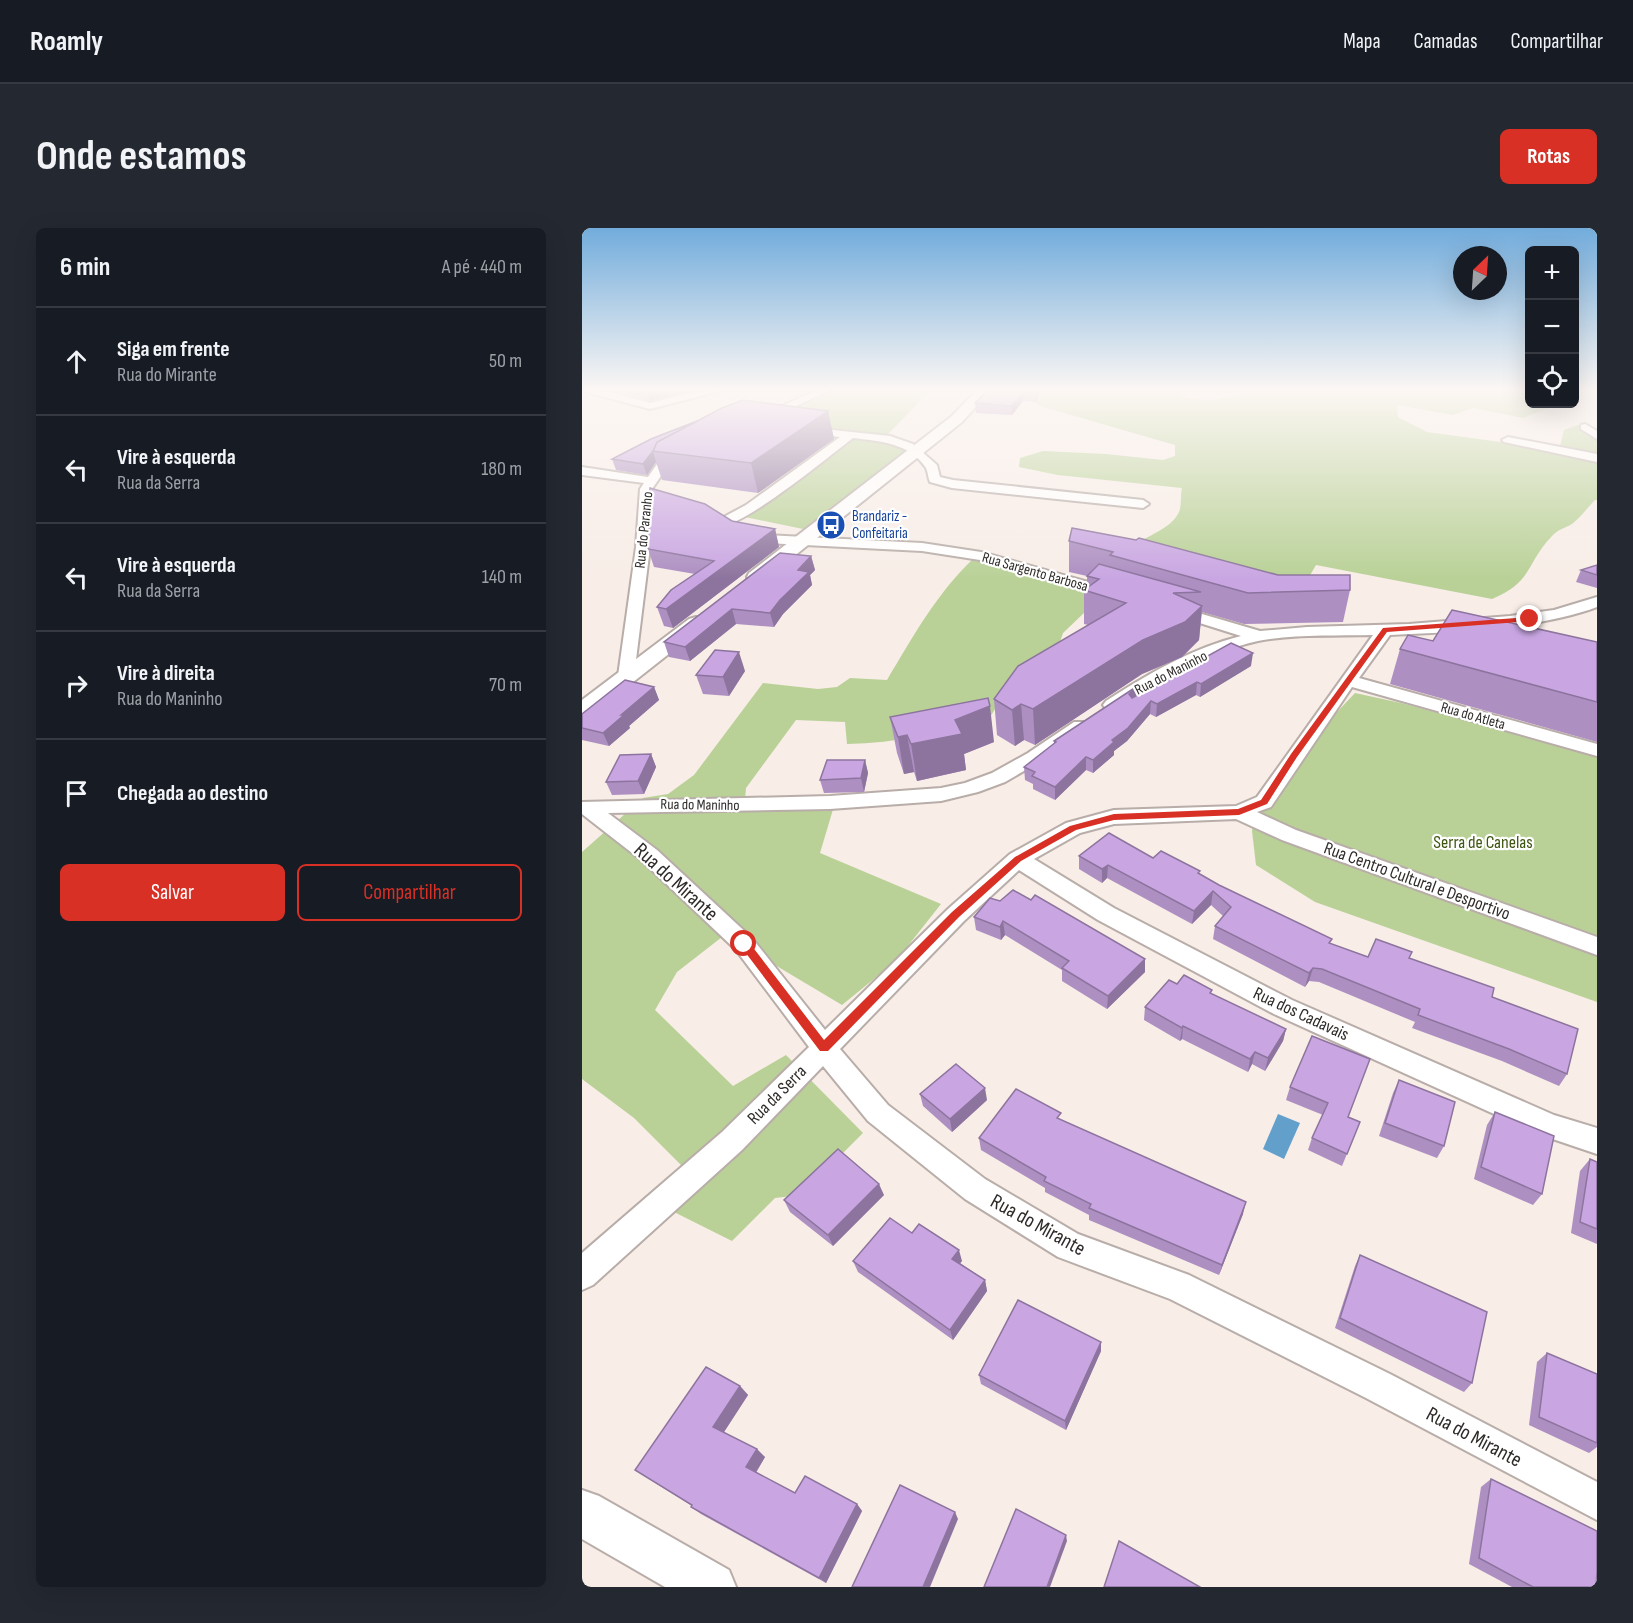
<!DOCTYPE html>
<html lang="pt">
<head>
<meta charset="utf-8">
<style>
  :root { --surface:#171b24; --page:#242831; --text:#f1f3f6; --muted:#9ea1a6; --line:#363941; --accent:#d93025 }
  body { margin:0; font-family:"Sofia Sans Condensed",sans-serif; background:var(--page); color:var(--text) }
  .controls { position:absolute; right:18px; top:18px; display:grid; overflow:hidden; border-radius:9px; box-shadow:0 6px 24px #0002 }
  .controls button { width:54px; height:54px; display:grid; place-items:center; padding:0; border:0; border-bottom:2px solid var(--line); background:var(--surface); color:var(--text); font:30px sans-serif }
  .compass { position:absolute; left:871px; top:18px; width:54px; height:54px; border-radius:50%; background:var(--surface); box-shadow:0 6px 24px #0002; rotate:25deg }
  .stop { position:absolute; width:18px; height:18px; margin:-14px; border:4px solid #d93025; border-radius:50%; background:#fff }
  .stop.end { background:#d93025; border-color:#fff; box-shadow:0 2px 6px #0008 }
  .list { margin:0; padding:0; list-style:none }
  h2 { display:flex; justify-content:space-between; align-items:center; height:78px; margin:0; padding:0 24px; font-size:26px }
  h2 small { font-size:20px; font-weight:400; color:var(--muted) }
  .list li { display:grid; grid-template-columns:39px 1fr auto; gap:18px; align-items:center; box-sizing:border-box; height:108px; padding:0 24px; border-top:2px solid var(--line) }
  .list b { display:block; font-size:22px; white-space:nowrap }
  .list p { margin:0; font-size:20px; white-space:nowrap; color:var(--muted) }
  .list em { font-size:20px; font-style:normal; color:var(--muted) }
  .actions { display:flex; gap:12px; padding:18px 24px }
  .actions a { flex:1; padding:14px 0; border:2px solid var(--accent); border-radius:9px; text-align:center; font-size:21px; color:var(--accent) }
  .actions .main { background:var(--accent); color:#fff }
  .icon { flex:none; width:33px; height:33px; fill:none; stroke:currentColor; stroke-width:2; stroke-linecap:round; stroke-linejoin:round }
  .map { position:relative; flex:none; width:1015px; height:1359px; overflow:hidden; border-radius:9px }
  header { display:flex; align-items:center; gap:36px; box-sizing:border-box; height:84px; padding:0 30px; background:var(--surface); border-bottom:2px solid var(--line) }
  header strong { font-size:28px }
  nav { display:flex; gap:33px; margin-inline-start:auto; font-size:21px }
  .intro { display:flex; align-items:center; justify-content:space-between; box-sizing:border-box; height:144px; padding:0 36px }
  h1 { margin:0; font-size:42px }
  .button { padding:15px 27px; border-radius:9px; background:var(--accent); color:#fff; font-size:21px; font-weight:700 }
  main { display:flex; gap:36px; padding:0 36px }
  aside { flex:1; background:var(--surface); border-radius:9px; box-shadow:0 6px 24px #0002 }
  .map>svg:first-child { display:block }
</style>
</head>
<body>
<header>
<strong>Roamly</strong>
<nav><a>Mapa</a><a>Camadas</a><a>Compartilhar</a></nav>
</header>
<div class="intro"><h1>Onde estamos</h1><a class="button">Rotas</a></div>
<main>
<aside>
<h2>6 min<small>A pé · 440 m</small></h2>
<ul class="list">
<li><svg class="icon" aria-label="ahead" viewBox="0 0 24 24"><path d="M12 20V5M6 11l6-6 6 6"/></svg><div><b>Siga em frente</b><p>Rua do Mirante</p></div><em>50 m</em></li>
<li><svg class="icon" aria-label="left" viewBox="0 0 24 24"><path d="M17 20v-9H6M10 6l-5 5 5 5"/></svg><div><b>Vire à esquerda</b><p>Rua da Serra</p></div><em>180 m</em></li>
<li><svg class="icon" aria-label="left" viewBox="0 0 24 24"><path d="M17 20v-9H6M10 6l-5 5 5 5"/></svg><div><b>Vire à esquerda</b><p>Rua da Serra</p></div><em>140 m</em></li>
<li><svg class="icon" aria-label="right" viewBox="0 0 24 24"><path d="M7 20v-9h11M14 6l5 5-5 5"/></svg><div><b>Vire à direita</b><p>Rua do Maninho</p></div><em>70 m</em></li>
<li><svg class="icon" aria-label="arrive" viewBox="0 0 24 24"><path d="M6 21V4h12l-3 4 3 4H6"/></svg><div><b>Chegada ao destino</b></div></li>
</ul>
<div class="actions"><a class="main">Salvar</a><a>Compartilhar</a></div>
</aside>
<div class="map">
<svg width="1015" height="1359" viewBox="0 0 1015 1359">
  <rect width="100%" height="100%" fill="#f8ede7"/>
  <!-- green -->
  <g fill="#b9d197">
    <path d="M248 160H351L306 206 328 219 221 301 158 288 269 208 170 192Z"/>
    <path d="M452 160H596L603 170 631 172 664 166 668 160H921L947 165 948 176H977L941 190 891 180 871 187 815 177 816 189 845 204 977 222 982 202 996 197 1015 200V272H1013C1005 280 998 290 990 296 983 300 975 302 970 308 944 335 951 354 910 371L734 337 716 368 551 318C566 307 589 301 597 284 600 277 598 268 600 260L476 247 437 239 438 230 461 223 524 226 581 232 593 228V217L458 178 448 172Z"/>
    <path d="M391 331 525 363 481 405 474 426 426 459 407 491C361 505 314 515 265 516L263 494 214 492 164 560 162 582 252 578 238 625 359 676 314 733 260 777 173 725 140 709 95 744 73 782 151 858 204 827 281 905 219 967 193 970 150 1013 68 972 101 939 52 890 0 851V624L61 570 86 566 112 547 181 455 236 461 255 459 268 450 305 452C330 410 355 365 391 331Z"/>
    <path d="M773 465 819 475 1015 527V774L733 674 674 637 670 603 674 570Z"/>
  </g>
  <!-- water -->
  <path fill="#62a0cb" d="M696 886 718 895 702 931 681 921Z"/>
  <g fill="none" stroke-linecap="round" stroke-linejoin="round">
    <!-- minor casing -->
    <g stroke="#b8ada8" stroke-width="4">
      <g id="minor">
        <path d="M0 160H14L68 175 130 160H150L68 181 0 163Z"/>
        <path d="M239 160H254L185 191H177L176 189Z"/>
        <path d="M1003 196 1015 203V211L999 201V197Z"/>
        <path d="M222 199 308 208 331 216 355 237 358 249 371 252 561 272 567 276 561 280 370 260 348 254C346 250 346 244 344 240 328 215 297 213 271 210 250 226 158 302 138 297L136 294 138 291 164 277 258 209 218 204 216 202Z"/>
        <path d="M926 209 1015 226V234L922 214 920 212Z"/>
        <path d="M103 222 107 224V228L83 242 70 261 68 319 52 448 50 452H38L36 448 54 319 58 261 62 255 0 247V239L66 249 75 236Z"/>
        <path d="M165 302 184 307 340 315 399 324 538 363 541 366 533 371 398 332 340 323 184 315 160 309 158 306 160 303Z"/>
        <path d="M1015 369V379C956 401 871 404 808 407L777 450 1015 516V528L770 459 689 579 675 584 714 602 1015 709V727L700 612 654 591 532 596 498 605 452 631 532 680 710 772 972 887 1015 900V926L956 906 692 786 516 692 437 642 382 693 258 821 306 877 403 951 496 1006 607 1047 808 1146 1015 1254V1292L784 1170 588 1071 476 1029 383 971 286 893 241 838 160 922 11 1057 0 1062V1025L140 904 227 819 154 722 59 632 0 586V574L248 568 359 560 383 555 410 545 446 525 492 494H504L507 498 504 502 459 533 423 554 396 564 359 573 248 581 26 585 75 622 170 710 243 802 366 681 428 626 484 595 532 582 654 578 675 569 791 407C753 408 714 406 676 413 625 424 579 452 536 481H524L521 477 524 473C566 446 610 420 659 408L586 385 583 382 586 379H596L678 403 725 399 827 396 928 388 972 382Z"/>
      </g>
    </g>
    <!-- major casing -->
    <g stroke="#b8ada8" stroke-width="4">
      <g id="major">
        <path d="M397 160H411L380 194 181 353H167L165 349 167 345 370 188Z"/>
        <path d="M114 389 121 391 124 395 121 399 8 488 0 490V472L107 391Z"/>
        <path d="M0 1262 17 1268 147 1342 154 1359H83L0 1311Z"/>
      </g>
    </g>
    <!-- minor -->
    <use href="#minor" fill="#fff" fill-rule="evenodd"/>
    <!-- major -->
    <use href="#major" fill="#fff" fill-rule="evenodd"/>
  </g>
  <!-- wall -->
  <g fill="#ad8fc2">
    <path d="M28 160H119L68 173Z"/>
    <path d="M408 160H459L454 174 441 173 430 187 394 185 393 175Z"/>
    <path d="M246 183 252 211 176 265 80 252 74 234 65 247 34 242 30 231Z"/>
    <path d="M193 301 197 319 91 400 82 398 75 379 113 346 72 339 66 321Z"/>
    <path d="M487 313 696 347 768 362 761 394 662 396 620 384 617 412 600 429 560 446 453 517 442 512 433 518 415 507 412 471 506 397 502 396V362L505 359V348L487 344Z"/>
    <path d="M229 328 233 342 228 347 230 357 201 386 192 399 154 396 108 433 87 429 82 414Z"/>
    <path d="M1015 337V360L994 354 999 342Z"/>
    <path d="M851 413 1015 414V514L808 456 818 421Z"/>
    <path d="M669 438 618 469 614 467 574 489 568 486 545 513 532 523V527L511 545 504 542 473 572 451 561V556L443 552 442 539 472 516V513L556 466Z"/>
    <path d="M163 443 147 468 121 466 114 447Z"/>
    <path d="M72 459 77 472 47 498 48 500 27 518 0 512V486Z"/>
    <path d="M308 489 412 514 382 526 384 542 335 553 332 544 322 546 315 525Z"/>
    <path d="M69 526 74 539 62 566 30 567 24 554Z"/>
    <path d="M283 532 286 545 282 564 242 565 238 552Z"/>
    <path d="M497 628 571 630 618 646 637 657 749 716 786 729 827 730 910 769 985 846 977 858 920 833 830 800 833 794 737 754 727 753 723 759 631 711 633 698 641 688 629 677 610 696 525 650 520 655 497 641Z"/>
    <path d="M408 670 563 744 525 781 480 753V742L423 707 419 712 394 702 392 689Z"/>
    <path d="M595 756 630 766 704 801 701 813 683 843 670 836 666 844 600 811 598 813 562 792 563 779Z"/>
    <path d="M730 808 766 889 778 894 760 938 726 922 730 910 741 887 704 872 708 859Z"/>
    <path d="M817 852 862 918 855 930 797 908 811 865Z"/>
    <path d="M338 866 405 872 370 904 341 878Z"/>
    <path d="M913 884 960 966 951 977 892 951 905 897Z"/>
    <path d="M479 892 661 986 637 1047 507 992V987L463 964V960L399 922 397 910Z"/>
    <path d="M1008 931 1015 934V1016L989 1005 998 943Z"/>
    <path d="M302 967 251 1018 208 984 202 972Z"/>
    <path d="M330 1005 380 1033 378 1035 403 1052 405 1063 371 1112 276 1044 271 1033Z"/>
    <path d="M778 1027 890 1155 882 1164 753 1100 773 1038Z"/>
    <path d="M519 1123 484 1202 399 1156 397 1147Z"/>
    <path d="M965 1125 1015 1146V1219L1007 1225 947 1197 955 1134Z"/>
    <path d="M158 1158 166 1167 142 1204 183 1229 174 1245 213 1265 275 1276 280 1283 244 1355 119 1286 109 1279 110 1278 53 1242Z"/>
    <path d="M909 1251 1014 1359H930L887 1336 899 1259Z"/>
  </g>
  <!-- shaded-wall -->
  <g fill="#8d749e">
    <path d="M69 160H119L68 173 64 161Z"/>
    <path d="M456 160H459L454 174V165Z"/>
    <path d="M441 164V173L430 187V178Z"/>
    <path d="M246 183 252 211 176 265 169 235Z"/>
    <path d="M71 223 74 234 65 247 61 236Z"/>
    <path d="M193 301 197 319 91 400 84 381Z"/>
    <path d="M229 328 233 342 228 347 230 357 201 386 192 399 188 385 198 372 216 342Z"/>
    <path d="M620 378 617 412 600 429 560 446 453 517 451 481 561 412Z"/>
    <path d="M150 381 154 396 108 433 103 419Z"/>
    <path d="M157 424 163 443 147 468 141 449Z"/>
    <path d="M671 425 669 438 618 469 619 456Z"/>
    <path d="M615 454 614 467 574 489 575 476Z"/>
    <path d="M557 457 556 470 547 479V466Z"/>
    <path d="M72 459 77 472 47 498 48 500 27 518 21 505 39 487Z"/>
    <path d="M569 473 568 486 545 513 532 523V527L511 545V532Z"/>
    <path d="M439 476 442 512 433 518 430 482Z"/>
    <path d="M408 478 412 514 382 526 384 542 335 553 329 516 373 492Z"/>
    <path d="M325 507 332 544 322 546 316 509Z"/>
    <path d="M69 526 74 539 62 566 56 553Z"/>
    <path d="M504 529V542L473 572V559Z"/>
    <path d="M283 532 286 545 282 564 279 550Z"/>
    <path d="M526 637 525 650 520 655V641Z"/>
    <path d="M631 663 629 677 610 696 612 683Z"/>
    <path d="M421 693 423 707 419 712 418 699Z"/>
    <path d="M563 731V744L525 781 526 768Z"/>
    <path d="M731 740 727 753 723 759 727 745Z"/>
    <path d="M601 798 600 811 598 813 600 800Z"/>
    <path d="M704 801 701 813 683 843 686 830Z"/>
    <path d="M673 824 670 836 666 844 668 831Z"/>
    <path d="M403 860 405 872 370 904 368 891Z"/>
    <path d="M297 956 302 967 251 1018 246 1007Z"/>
    <path d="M664 974 661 986 637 1047 640 1037Z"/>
    <path d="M377 1022 380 1033 373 1041 370 1031Z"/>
    <path d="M403 1052 405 1063 371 1112 368 1102Z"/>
    <path d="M519 1114V1123L484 1202 483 1193Z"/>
    <path d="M158 1158 166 1167 140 1207 131 1199Z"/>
    <path d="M175 1221 183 1229 172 1247 164 1239Z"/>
    <path d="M275 1276 280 1283 244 1355 237 1350Z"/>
    <path d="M373 1284 376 1291 348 1359H341Z"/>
    <path d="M484 1307 485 1313 468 1359H465Z"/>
  </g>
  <!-- building -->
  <g fill="#c9a6e2" stroke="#8d749e" stroke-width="1.5">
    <path d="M408 160H456L454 165 441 164 430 178 393 175Z"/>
    <path d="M161 172 246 183 169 235 70 223 75 214 140 180Z"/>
    <path d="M115 193 75 214 71 223 61 236 30 231 69 211Z"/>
    <path d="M68 260 123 276 150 293 193 301 84 381 75 379 89 362 132 333 66 321Z"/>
    <path d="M490 300 554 312 557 310 696 347H768V362L666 365 528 327 531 324 487 313Z"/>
    <path d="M198 325 229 328 216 342 227 344 198 372 188 385 150 381 103 419 82 414Z"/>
    <path d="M517 336 619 364 591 365 620 378 603 394 561 412 451 481 439 476 430 482 412 471 436 438 544 375 502 362 517 351 505 348Z"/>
    <path d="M1015 337V347L999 342Z"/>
    <path d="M870 382 1015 414V474L818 421 826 407 851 413Z"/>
    <path d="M649 415 671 425 619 456 615 454 575 476 569 473 546 500 530 512 532 514 511 532 504 529 473 559 450 548 453 544 442 539 474 514 472 513 557 457 547 466 550 470Z"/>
    <path d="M133 422 157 424 141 449 114 447Z"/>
    <path d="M43 452 72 459 39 487H42L21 505 0 500V486Z"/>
    <path d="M406 470 408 478 373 492 380 506 329 516 325 507 316 509 308 489Z"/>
    <path d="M69 526 56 553 24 554 38 527Z"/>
    <path d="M245 532H283L279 550 238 552Z"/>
    <path d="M527 605 571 630 579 623 618 643 616 645 637 657 750 711 747 715 786 729 794 711 830 724 827 730 912 760 910 769 996 801 985 846 927 821 836 787 838 781 740 741 731 740 727 745 633 698 649 679 631 663 612 683 526 637 520 641 497 628Z"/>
    <path d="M431 662 449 672 453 667 563 731 526 768 480 740 487 733 421 693 418 699 392 689 408 670 418 673Z"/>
    <path d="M602 747 630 762 628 765 704 801 686 830 673 824 668 831 601 798 600 800 563 779 587 752 595 756Z"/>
    <path d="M730 808 788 831 766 889 778 894 765 926 730 910 746 875 708 859Z"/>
    <path d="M374 836 403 860 368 891 338 866Z"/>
    <path d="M817 852 873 874 862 918 803 895Z"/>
    <path d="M434 861 479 885 475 890 664 974 640 1037 507 980 509 976 462 953 464 949 397 910Z"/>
    <path d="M913 884 972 908 960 966 899 939Z"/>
    <path d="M256 921 297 956 246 1007 202 972Z"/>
    <path d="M1008 931 1015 934V1001L998 994Z"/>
    <path d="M308 990 330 1005 337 996 377 1022 370 1031 403 1052 368 1102 271 1033Z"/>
    <path d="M778 1027 905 1084 890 1155 758 1090Z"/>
    <path d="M436 1072 519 1114 483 1193 397 1147Z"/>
    <path d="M965 1125 1015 1146V1215L957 1189Z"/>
    <path d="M124 1139 158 1158 131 1199 175 1221 164 1239 213 1265 223 1248 275 1276 237 1350 109 1279 110 1277 53 1242Z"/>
    <path d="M909 1251 1015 1303V1344L1014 1359H951L897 1330Z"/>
    <path d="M318 1257 373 1284 341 1359H270Z"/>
    <path d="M434 1281 484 1307 465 1359H402Z"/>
    <path d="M537 1313 618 1359H522Z"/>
  </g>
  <!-- sky -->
  <linearGradient id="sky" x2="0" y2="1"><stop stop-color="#72acdc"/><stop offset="0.46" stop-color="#fcf7f4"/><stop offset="1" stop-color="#fcf7f4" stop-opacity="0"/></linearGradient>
  <rect width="1015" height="351" fill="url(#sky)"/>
  <!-- route -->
  <path fill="#d93025" d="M948 389 951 393 805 404 715 529 685 576 657 587 532 592 494 602 439 633 377 689 246 823H238L157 716 159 713H166L242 812 370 684 433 629 488 598 532 586 656 581 679 572 709 526 801 400Z"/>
  <!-- icons -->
  <defs>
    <g id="bus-disc" transform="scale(1.5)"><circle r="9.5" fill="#1a4fb4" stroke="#fff"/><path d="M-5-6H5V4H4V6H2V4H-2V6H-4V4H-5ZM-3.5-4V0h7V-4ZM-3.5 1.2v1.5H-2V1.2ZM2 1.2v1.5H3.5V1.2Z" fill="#fff"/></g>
  </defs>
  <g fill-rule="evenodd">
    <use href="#bus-disc" x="249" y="297"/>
  </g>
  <g text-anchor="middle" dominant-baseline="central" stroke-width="4.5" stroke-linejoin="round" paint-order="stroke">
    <!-- far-transit labels -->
    <g font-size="15" fill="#164399" stroke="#fff" text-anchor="start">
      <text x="270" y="288">Brandariz -<tspan x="270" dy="17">Confeitaria</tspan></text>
    </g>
    <!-- far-street labels -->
    <g font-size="15" fill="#2f2b29" stroke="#fff">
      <text transform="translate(62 302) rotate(-84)">Rua do Paranho</text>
      <text transform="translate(453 344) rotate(16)">Rua Sargento Barbosa</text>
      <text transform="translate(589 445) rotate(-27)">Rua do Maninho</text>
      <text transform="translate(891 488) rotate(16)">Rua do Atleta</text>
      <text transform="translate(118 577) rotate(1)">Rua do Maninho</text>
    </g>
    <!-- park labels -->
    <g font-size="18" fill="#405712" stroke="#fff">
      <text x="901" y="614">Serra de Canelas</text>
    </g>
    <!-- street labels -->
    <g font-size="18" fill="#2f2b29" stroke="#fff">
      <text transform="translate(835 653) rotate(20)">Rua Centro Cultural e Desportivo</text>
      <text transform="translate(719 786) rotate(25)">Rua dos Cadavais</text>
      <text transform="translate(195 867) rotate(-45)">Rua da Serra</text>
    </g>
    <!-- near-street labels -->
    <g font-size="21" fill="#2f2b29" stroke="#fff">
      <text transform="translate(94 654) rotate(42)">Rua do Mirante</text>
      <text transform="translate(456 997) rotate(29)">Rua do Mirante</text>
      <text transform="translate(892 1209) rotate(28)">Rua do Mirante</text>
    </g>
  </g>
</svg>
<div class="controls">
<button>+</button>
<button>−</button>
<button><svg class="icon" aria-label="locate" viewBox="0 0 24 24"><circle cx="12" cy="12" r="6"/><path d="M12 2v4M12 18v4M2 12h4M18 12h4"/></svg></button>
</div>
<svg class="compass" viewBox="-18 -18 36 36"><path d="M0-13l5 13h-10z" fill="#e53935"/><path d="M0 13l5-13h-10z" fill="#9ea1a6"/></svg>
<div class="stop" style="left:162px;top:716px"></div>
<div class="stop end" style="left:948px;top:391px"></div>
</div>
</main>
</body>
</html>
